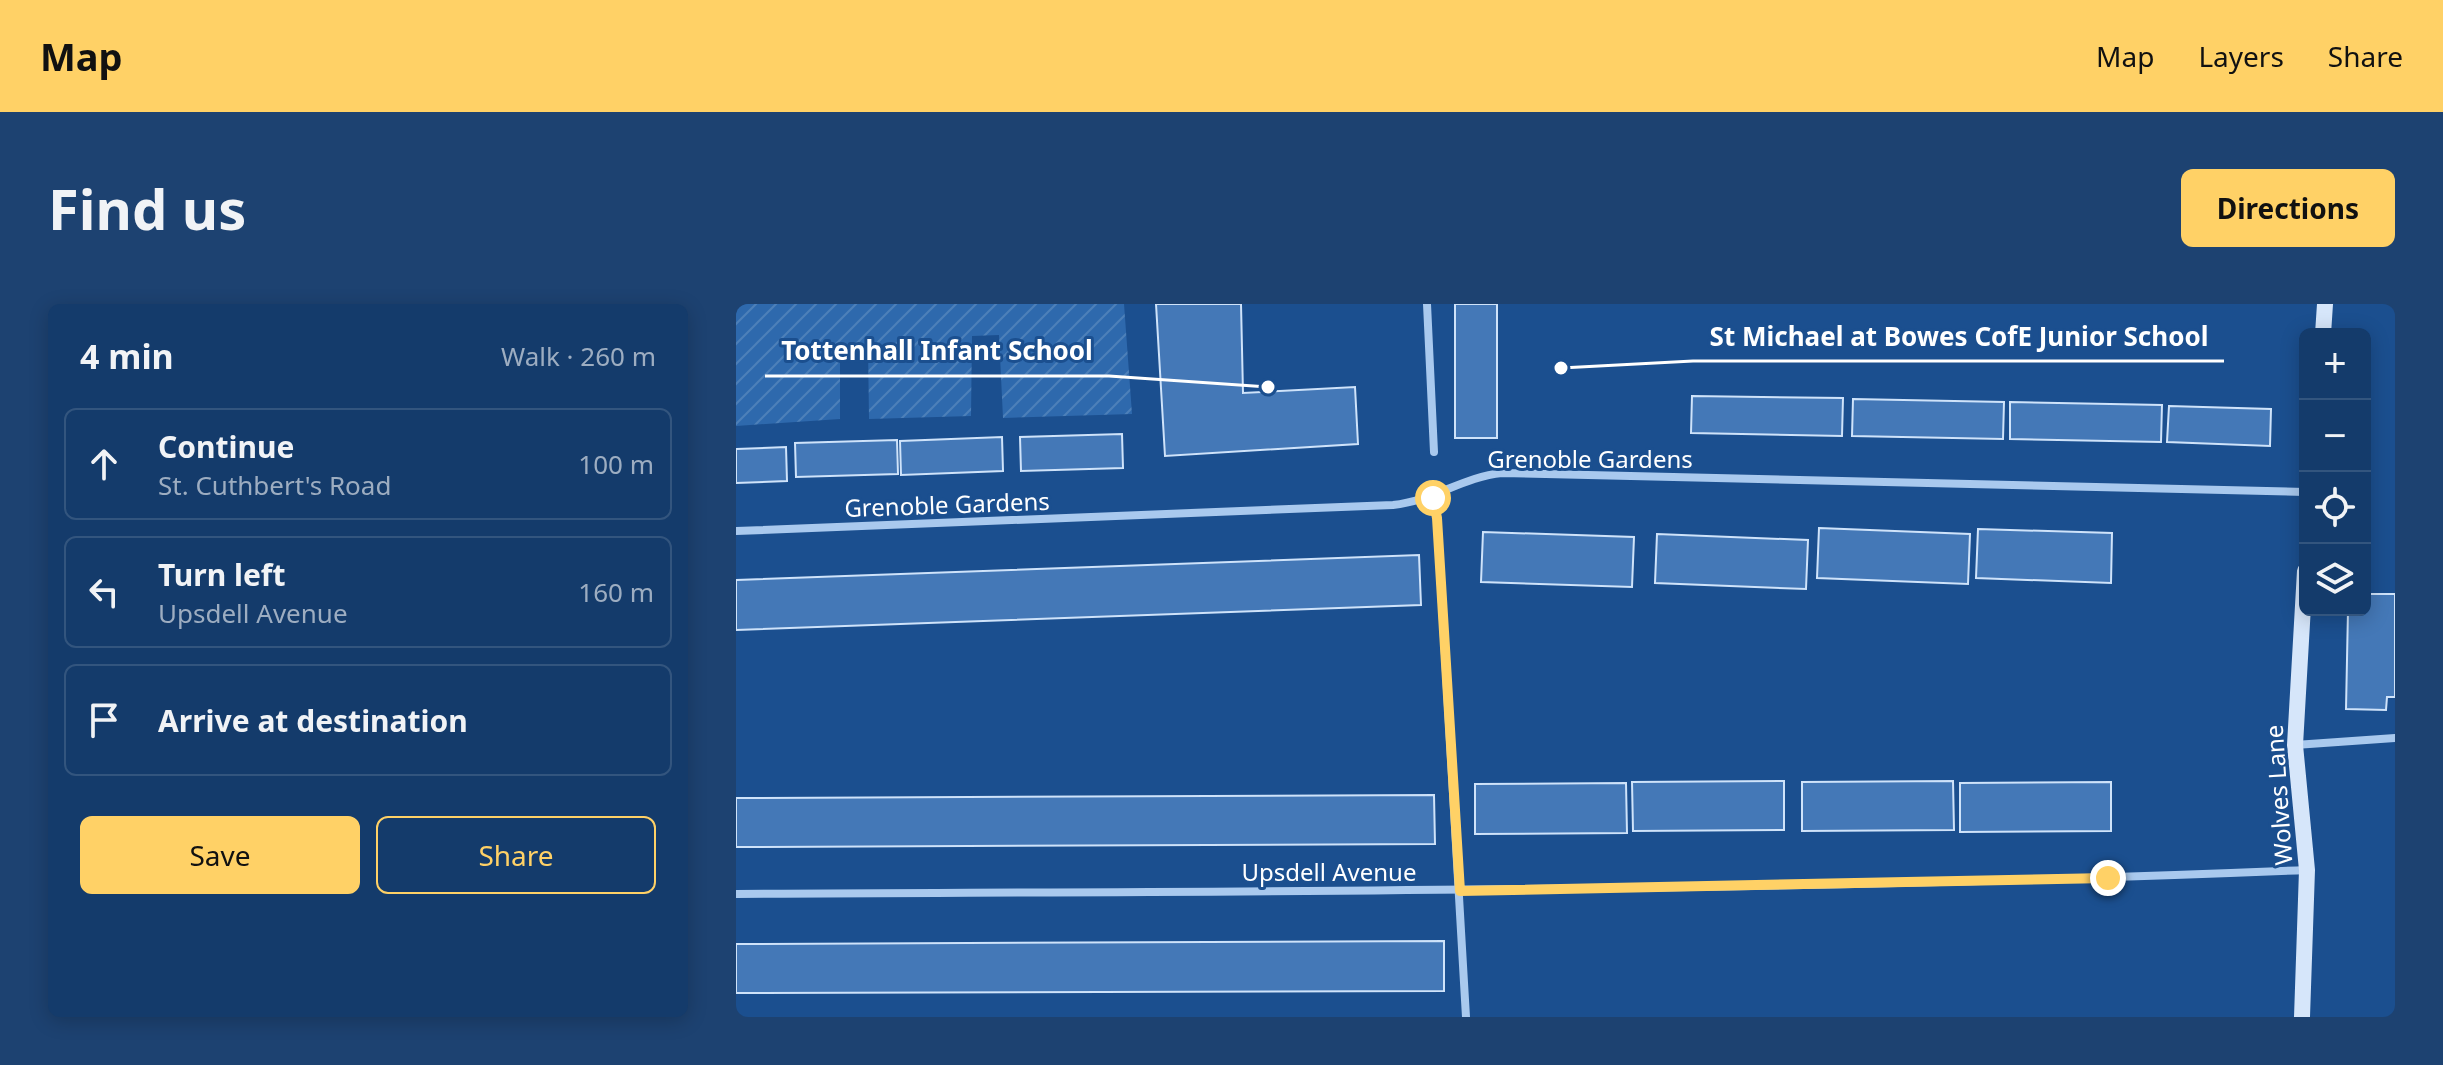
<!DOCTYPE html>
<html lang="en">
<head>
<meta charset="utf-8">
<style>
  :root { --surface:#143b6b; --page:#1d4271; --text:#f1f3f6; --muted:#9dadc1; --line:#33557e; --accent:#ffd166 }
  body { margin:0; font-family:"Noto Sans",sans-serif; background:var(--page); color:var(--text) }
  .controls { position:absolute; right:24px; top:24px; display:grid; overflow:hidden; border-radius:12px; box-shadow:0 4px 20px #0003 }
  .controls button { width:72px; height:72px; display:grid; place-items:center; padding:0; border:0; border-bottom:2px solid var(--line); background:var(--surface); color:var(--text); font:40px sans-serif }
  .stop { position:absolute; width:24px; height:24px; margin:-18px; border:6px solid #ffd166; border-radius:50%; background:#fff }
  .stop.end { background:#ffd166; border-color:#fff; box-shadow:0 2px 8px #0008 }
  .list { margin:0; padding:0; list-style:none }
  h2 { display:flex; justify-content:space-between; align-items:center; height:104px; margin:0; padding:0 32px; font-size:34px }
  h2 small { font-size:26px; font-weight:400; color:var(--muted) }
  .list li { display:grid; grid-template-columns:52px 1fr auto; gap:24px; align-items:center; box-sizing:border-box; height:112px; margin:0 16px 16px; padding:0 16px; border:2px solid var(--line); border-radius:12px }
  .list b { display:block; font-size:30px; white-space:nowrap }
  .list p { margin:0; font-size:26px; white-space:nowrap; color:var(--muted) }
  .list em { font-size:26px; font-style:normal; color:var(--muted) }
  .actions { display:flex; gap:16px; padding:24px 32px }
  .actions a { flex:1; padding:18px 0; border:2px solid var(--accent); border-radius:12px; text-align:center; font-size:28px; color:var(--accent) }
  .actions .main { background:var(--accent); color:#111 }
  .icon { flex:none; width:44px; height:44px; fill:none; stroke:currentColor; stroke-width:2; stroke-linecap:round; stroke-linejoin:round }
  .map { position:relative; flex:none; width:1659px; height:713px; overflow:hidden; border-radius:12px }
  header { display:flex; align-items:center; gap:48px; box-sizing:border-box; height:112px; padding:0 40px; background:var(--accent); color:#111 }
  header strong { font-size:38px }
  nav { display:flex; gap:44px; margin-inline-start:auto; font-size:28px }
  .intro { display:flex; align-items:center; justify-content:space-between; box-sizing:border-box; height:192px; padding:0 48px }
  h1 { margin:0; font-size:56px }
  .button { padding:20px 36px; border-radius:12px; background:var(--accent); color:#111; font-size:28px; font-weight:700 }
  main { display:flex; gap:48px; padding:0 48px }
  aside { flex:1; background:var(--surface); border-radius:12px; box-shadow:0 4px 20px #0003 }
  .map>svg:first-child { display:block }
</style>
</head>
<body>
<header>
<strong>Map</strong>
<nav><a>Map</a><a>Layers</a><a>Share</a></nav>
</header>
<div class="intro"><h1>Find us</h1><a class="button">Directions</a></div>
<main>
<aside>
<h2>4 min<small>Walk · 260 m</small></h2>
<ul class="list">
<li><svg class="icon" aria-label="ahead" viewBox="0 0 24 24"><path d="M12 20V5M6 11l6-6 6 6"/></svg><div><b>Continue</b><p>St. Cuthbert's Road</p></div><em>100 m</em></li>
<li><svg class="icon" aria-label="left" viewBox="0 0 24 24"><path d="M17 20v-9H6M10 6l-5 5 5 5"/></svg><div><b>Turn left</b><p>Upsdell Avenue</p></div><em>160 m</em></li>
<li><svg class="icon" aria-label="arrive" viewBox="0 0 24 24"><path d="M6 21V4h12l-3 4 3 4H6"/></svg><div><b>Arrive at destination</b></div></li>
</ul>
<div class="actions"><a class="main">Save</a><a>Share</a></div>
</aside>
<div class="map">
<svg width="1659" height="713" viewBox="0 0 1659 713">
  <defs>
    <pattern id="garden-furrows" width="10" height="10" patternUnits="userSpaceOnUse" patternTransform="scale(2)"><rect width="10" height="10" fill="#2e69ad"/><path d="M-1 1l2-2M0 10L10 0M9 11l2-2" fill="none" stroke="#4d80b9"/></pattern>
  </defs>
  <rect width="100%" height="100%" fill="#1b4f8f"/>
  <!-- garden -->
  <path fill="url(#garden-furrows)" d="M0 0H388L396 110 267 114 263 31 236 32 235 112 133 115 132 41 104 42V115L0 122Z"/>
  <!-- building -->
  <g fill="#4478b7" stroke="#cfe3fa" stroke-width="2">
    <path d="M420 0H505L507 89 619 83 622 140 429 152Z"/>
    <rect x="719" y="0" width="42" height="134"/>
    <path d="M956 92 1107 94 1106 132 955 129Z"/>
    <path d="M1117 95 1268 98 1267 135 1116 132Z"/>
    <path d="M1274 98 1426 101 1425 138 1274 135Z"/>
    <path d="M1433 102 1535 105 1534 142 1431 138Z"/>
    <path d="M386 130 387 164 285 167 284 133Z"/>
    <path d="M266 133 267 167 165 171 164 137Z"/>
    <path d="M161 136 162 170 60 173 59 139Z"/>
    <path d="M50 143 51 177 0 179V145Z"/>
    <path d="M1083 224 1234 230 1232 280 1081 274Z"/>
    <path d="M1242 225 1376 229 1375 279 1240 274Z"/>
    <path d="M747 228 898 233 896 283 745 278Z"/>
    <path d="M921 230 1072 236 1070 285 919 279Z"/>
    <path d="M683 251 685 301 0 326V276Z"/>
    <path d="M1629 290H1659V393H1651L1650 406 1610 405 1612 306H1629Z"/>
    <path d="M1048 477V526L897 527 896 478Z"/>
    <path d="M1217 477 1218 526 1066 527V478Z"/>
    <path d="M1375 478V527L1224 528V479Z"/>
    <path d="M890 479 891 529 739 530V480Z"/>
    <path d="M698 491 699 540 0 543V494Z"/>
    <path d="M708 637V687L0 689V640Z"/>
  </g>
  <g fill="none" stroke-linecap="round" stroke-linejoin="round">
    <!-- street -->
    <g stroke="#a9c9ee" stroke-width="8">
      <path d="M691 0 698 148"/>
      <path d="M697 194 701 214 730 713"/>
      <path d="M0 227 657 201C697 197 727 173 766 169L1569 188"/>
      <path d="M1559 441 1659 434"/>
      <path d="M0 590C524 587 1047 588 1571 566"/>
    </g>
    <!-- secondary -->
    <g stroke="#d6e6fa" stroke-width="16">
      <path d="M1587 30 1589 0"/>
      <path d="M1566 713 1571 566 1559 441 1569 267"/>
    </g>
  </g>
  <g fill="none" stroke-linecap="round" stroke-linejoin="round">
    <!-- route -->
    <path stroke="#ffd166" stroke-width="10" d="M697 194 701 214 724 587 1372 574"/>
  </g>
  <g text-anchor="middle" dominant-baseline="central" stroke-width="6" stroke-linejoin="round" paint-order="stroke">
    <!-- street labels -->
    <g font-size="24" fill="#fff" stroke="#1b4f8f">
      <text x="854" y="154">Grenoble Gardens</text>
      <text transform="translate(211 200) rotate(-2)">Grenoble Gardens</text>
      <text transform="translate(1542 491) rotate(-94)">Wolves Lane</text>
      <text x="593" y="567">Upsdell Avenue</text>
    </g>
  </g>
  <!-- callouts -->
  <path fill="none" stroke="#fff" stroke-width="3" d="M825 64L957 57H1488M532 83L373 72H29"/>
  <g fill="#fff" stroke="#1b4f8f" stroke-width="3">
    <circle cx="825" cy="64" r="8"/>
    <circle cx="532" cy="83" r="8"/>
  </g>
  <g font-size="26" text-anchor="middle" font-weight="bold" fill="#fff" stroke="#1b4f8f" stroke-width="6" stroke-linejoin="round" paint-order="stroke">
    <text x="1223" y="42">St Michael at Bowes CofE Junior School</text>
    <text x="201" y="56">Tottenhall Infant School</text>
  </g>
</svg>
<div class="controls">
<button>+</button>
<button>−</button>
<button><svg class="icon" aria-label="locate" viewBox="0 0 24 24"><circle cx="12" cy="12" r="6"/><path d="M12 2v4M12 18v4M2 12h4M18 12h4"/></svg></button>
<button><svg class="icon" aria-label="layers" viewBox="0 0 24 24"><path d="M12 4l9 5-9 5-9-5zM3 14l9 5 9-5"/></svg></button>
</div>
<div class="stop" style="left:697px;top:194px"></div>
<div class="stop end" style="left:1372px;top:574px"></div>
</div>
</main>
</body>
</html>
